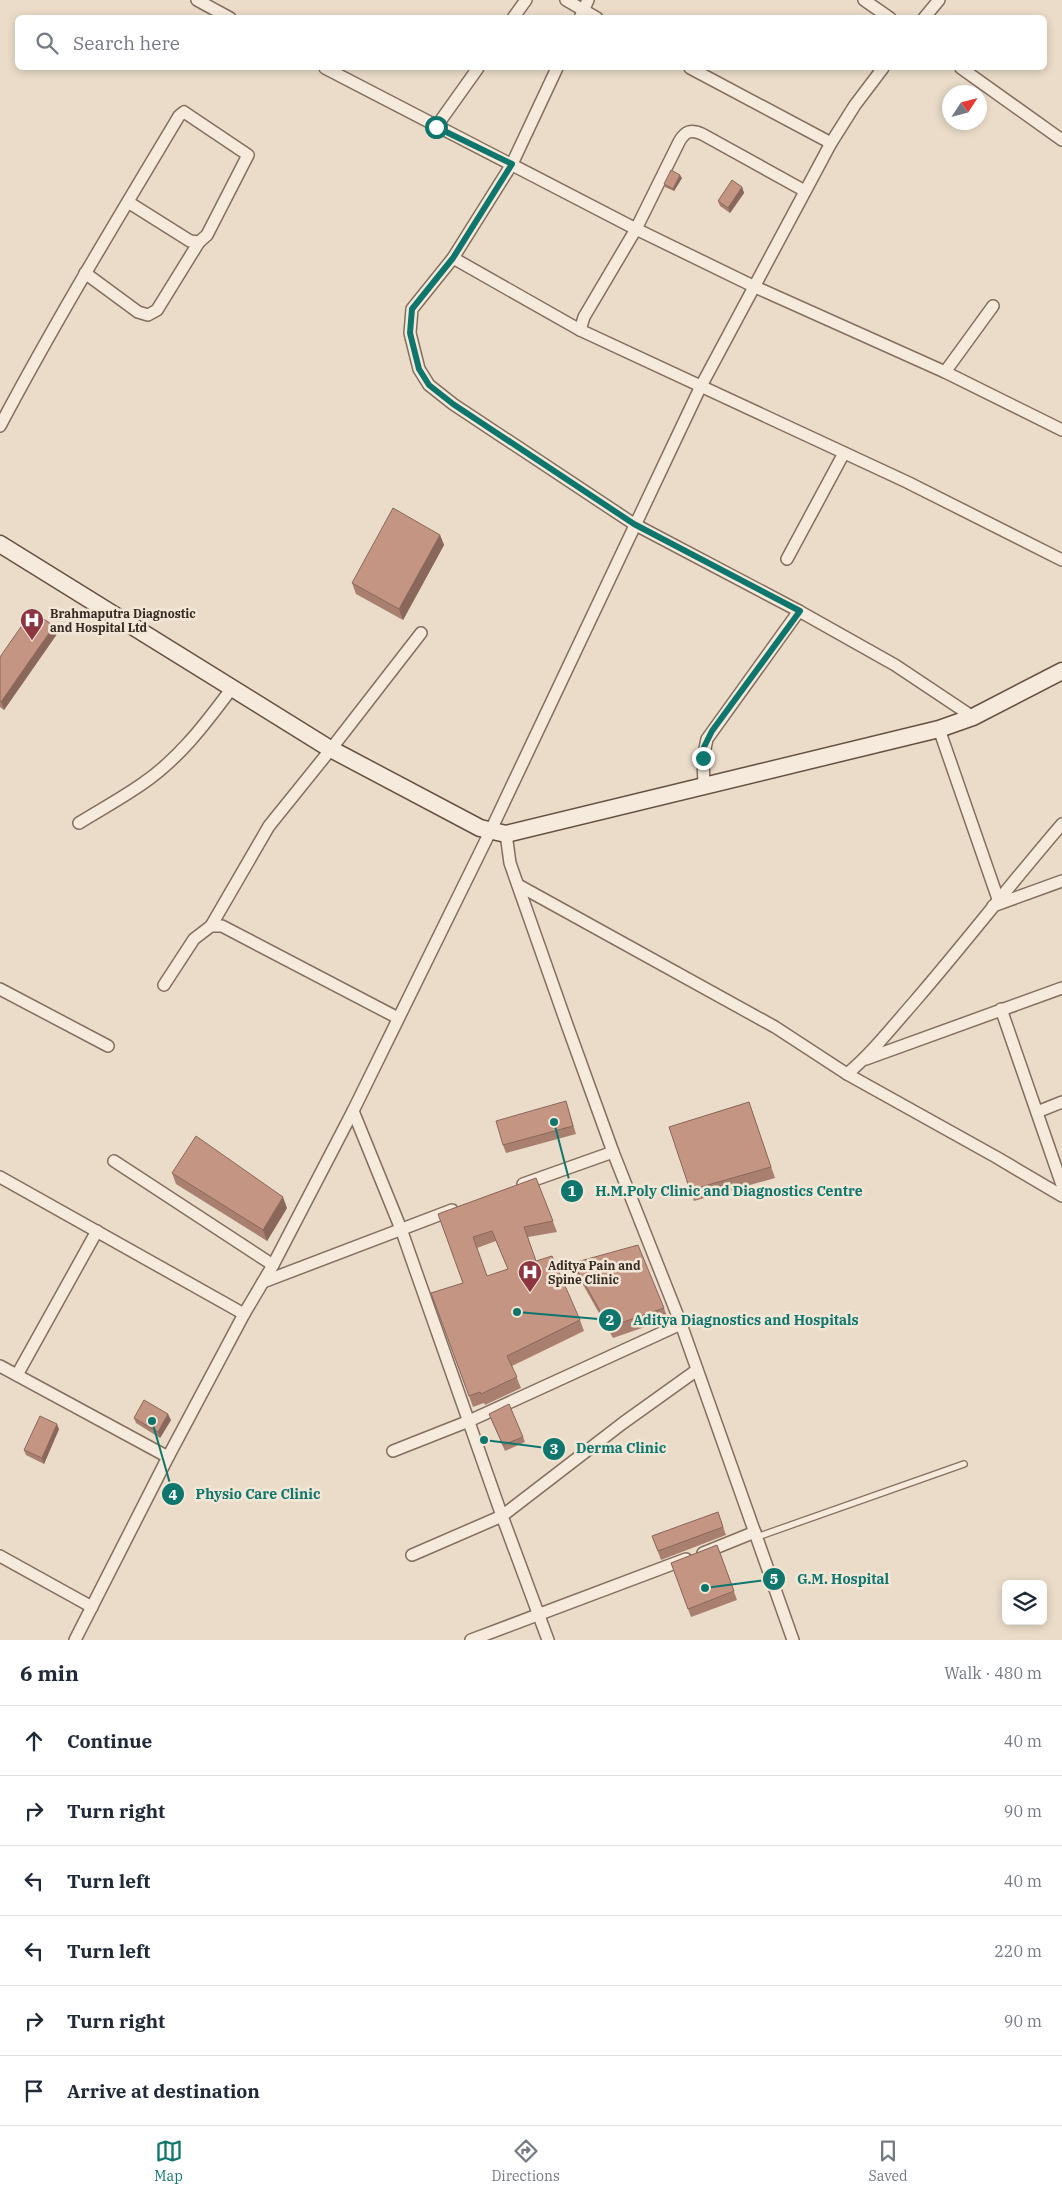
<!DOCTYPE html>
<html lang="en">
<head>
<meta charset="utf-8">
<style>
  :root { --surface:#fff; --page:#f6f6f7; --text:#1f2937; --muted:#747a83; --line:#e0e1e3; --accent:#0f766e }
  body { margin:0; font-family:"IBM Plex Serif",serif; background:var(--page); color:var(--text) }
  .controls { position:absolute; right:15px; bottom:15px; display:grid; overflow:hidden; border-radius:8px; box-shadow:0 2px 8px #0003 }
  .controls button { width:45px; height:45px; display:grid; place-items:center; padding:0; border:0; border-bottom:1px solid var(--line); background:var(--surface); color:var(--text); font:25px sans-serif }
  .compass { position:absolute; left:942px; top:85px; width:45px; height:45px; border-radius:50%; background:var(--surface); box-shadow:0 2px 8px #0003; rotate:54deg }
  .stop { position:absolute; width:15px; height:15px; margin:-11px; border:4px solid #0f766e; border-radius:50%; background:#fff }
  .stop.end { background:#0f766e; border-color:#fff; box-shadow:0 1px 5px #0008 }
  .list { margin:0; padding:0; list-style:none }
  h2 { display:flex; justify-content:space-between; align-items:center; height:65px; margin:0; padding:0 20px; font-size:21px }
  h2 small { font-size:16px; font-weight:400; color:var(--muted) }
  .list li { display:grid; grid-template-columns:32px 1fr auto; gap:15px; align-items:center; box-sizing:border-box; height:70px; padding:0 20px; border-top:1px solid var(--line) }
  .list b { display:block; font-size:19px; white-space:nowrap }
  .list em { font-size:16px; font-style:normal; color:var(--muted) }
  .icon { flex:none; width:28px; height:28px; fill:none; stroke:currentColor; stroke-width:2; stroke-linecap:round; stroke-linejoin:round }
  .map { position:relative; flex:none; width:1062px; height:1640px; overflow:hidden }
  .search { position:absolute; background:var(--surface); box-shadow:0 2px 8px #0003; left:15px; right:15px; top:15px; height:55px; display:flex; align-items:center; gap:12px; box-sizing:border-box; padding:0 18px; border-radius:8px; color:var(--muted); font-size:19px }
  .sheet { height:485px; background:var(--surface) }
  nav { display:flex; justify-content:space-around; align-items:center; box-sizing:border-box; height:70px; border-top:1px solid var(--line); background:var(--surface); font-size:14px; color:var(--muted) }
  nav a { display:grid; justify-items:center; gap:2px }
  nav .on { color:var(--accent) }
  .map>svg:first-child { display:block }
</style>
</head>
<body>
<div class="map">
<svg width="1062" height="1640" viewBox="0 0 1062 1640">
  <rect width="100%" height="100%" fill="#eadcc8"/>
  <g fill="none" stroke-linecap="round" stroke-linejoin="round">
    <!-- lane casing -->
    <g stroke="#846e5f" stroke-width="8">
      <path id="lane" d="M757 1537 964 1464"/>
    </g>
    <!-- street casing -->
    <g stroke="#846e5f" stroke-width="14">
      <g id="street">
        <path d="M197 0 230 18"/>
        <path d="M566 0 597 18"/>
        <path d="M864 0 890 18"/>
        <path d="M513 18 526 0"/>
        <path d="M580 18 588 0"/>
        <path d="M924 18 939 0"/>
        <path d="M325 68 636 229 753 286 945 372 1062 430"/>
        <path d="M557 68 512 164 453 258 412 309 410 333 419 369 429 385 453 404 634 524 799 611 895 665 973 717"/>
        <path d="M690 68 831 143"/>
        <path d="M961 68 1062 140"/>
        <path d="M436 127 478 68"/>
        <path d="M453 258 580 330 907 482 1062 560"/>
        <path d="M85 273 138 312 148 315 157 310 199 242"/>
        <path d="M580 330 584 317 636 229 679 142C685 131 691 129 702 134L805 191"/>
        <path d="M945 372 993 306"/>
        <path d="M0 426C56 320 118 218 179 116L184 112 248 155 207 235 199 242 190 241 128 202"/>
        <path d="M787 559 844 453"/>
        <path d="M939 729 998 899"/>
        <path d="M704 786 703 758 707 739 799 611"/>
        <path d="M79 823C100 810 122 798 142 784 179 759 206 723 232 688"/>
        <path d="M506 834 510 863 566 1022 613 1152 681 1324 793 1640"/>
        <path d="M518 885 775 1027 847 1074 996 1157 1062 1196"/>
        <path d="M993 906 1062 881"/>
        <path d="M211 926 269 826 331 749 421 633"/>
        <path d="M164 985 194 939 211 926H222L398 1018"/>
        <path d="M0 989 108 1046"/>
        <path d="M1001 1009 1062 1185"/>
        <path d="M866 1059 1062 988"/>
        <path d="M847 1074C873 1052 893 1026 915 1001 965 943 1012 882 1062 824"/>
        <path d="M353 1111 401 1229 502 1516 548 1640"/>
        <path d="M1037 1112 1062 1102"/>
        <path d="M114 1161 273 1265"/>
        <path d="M0 1177 244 1314"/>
        <path d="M523 1184 613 1152"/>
        <path d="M263 1282 452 1210"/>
        <path d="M0 1366 168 1457"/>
        <path d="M17 1375 97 1231"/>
        <path d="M393 1451 469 1421 681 1324"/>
        <path d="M703 1553 755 1532"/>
        <path d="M412 1555 502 1516 623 1423 697 1370"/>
        <path d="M0 1556 92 1607"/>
        <path d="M75 1640 168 1457 244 1314 273 1265 353 1111 490 832 700 388 831 143 855 105 883 68"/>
        <path d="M471 1640 686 1559"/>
      </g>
    </g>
    <!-- secondary casing -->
    <g stroke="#665042" stroke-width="19">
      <path id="secondary" d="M0 544 327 747 480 828 506 834 939 729 973 717 1062 671"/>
    </g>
    <!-- lane -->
    <use href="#lane" stroke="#f5eadb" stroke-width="5.5"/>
    <!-- street -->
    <use href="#street" stroke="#f5eadb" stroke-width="11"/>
    <!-- secondary -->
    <use href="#secondary" stroke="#f5eadb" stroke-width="16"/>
  </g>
  <!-- wall -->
  <g fill="#a98070" fill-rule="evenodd">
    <path d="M682 178 674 191 665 187 664 184Z"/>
    <path d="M742 187 744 193 730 213 720 206 718 201Z"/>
    <path d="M440 535 444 545 403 620 356 594 352 583Z"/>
    <path d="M57 634 4 710 0 707V657Z"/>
    <path d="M566 1101 576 1134 506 1153 503 1145Z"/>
    <path d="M749 1102 775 1178 694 1201 669 1127Z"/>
    <path d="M172 1173 287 1208 267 1241 176 1184Z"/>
    <path d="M536 1178 557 1232 528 1237 536 1261 580 1320 584 1331 512 1366 521 1388 485 1405 484 1403 473 1407 431 1293 463 1283 438 1214ZM496 1241 508 1269 487 1276 477 1248Z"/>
    <path d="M573 1263 664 1308 668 1319 613 1338 577 1274Z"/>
    <path d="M134 1418 171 1420 160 1438 136 1423Z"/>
    <path d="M491 1419 523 1437 525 1442 505 1451Z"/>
    <path d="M59 1429 44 1464 26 1455 24 1450Z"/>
    <path d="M718 1512 726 1535 661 1560 652 1536Z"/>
    <path d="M717 1545 737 1600 691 1617 671 1563Z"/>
  </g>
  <!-- shaded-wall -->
  <g fill="#89685b">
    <path d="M680 175 682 178 674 191 673 189Z"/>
    <path d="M742 187 744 193 730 213 728 208Z"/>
    <path d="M440 535 444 545 403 620 399 609Z"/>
    <path d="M54 626 57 634 4 710 1 702Z"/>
    <path d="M283 1197 287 1208 267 1241 263 1230Z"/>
    <path d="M168 1414 171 1420 160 1438 158 1432Z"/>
    <path d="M57 1424 59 1429 44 1464 42 1458Z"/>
  </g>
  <!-- building -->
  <g fill="#c49582" stroke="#89685b" fill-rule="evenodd">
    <path d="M671 170 680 175 673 189 664 184Z"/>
    <path d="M732 180 742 187 728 208 718 201Z"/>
    <path d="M393 508 440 535 399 609 352 583Z"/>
    <path d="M32 611 54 626 1 702 0 701V657Z"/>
    <path d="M566 1101 573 1126 503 1145 496 1121Z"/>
    <path d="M749 1102 771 1167 690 1190 669 1127Z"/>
    <path d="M196 1136 283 1197 263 1230 172 1173Z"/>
    <path d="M536 1178 553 1221 524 1227 536 1261 552 1256 580 1320 507 1356 517 1377 481 1394 480 1392 469 1396 431 1293 463 1283 438 1214ZM492 1231 508 1269 487 1276 473 1237Z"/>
    <path d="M638 1245 664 1308 609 1327 573 1263Z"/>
    <path d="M144 1400 168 1414 158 1432 134 1418Z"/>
    <path d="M509 1404 523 1437 503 1445 489 1414Z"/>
    <path d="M40 1416 57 1424 42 1458 24 1450Z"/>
    <path d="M718 1512 723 1527 658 1551 652 1536Z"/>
    <path d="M717 1545 734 1591 688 1609 671 1563Z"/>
  </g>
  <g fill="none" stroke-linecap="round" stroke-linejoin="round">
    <!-- route -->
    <path stroke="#0f766e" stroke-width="6" d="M436 127 512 164 453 258 412 309 410 333 419 369 429 385 453 404 634 524 800 611 712 731 704 747 703 758"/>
  </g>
  <!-- icons -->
  <defs>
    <g id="hospital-pin" transform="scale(1.25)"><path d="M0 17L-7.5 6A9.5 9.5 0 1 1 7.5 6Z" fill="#8d3541" stroke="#f2e7d7"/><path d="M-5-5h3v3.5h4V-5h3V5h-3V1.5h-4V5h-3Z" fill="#fff"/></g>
  </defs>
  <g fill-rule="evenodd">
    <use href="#hospital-pin" x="32" y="620"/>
    <use href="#hospital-pin" x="530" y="1272"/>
  </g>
  <g text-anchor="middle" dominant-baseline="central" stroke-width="5" stroke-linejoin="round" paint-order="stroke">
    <!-- poi labels -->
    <g font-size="12" font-weight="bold" fill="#362921" stroke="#f2e7d7" text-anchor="start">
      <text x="50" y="613">Brahmaputra Diagnostic<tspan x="50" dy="14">and Hospital Ltd</tspan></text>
      <text x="548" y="1265">Aditya Pain and<tspan x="548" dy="14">Spine Clinic</tspan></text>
    </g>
  </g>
  <!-- callouts -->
  <path fill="none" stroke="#0f766e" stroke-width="2" d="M554 1122L572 1191M517 1312L610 1320M484 1440L554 1449M152 1421L173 1494M705 1588L774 1579"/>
  <g fill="#0f766e" stroke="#f2e7d7" stroke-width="2">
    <circle cx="554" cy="1122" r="5"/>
    <circle cx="517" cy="1312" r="5"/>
    <circle cx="484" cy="1440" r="5"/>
    <circle cx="152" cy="1421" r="5"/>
    <circle cx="705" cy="1588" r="5"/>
    <circle cx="572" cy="1191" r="12"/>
    <circle cx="610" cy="1320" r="12"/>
    <circle cx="554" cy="1449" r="12"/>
    <circle cx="173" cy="1494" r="12"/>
    <circle cx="774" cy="1579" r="12"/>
  </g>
  <g font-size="15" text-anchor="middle" font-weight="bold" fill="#fff">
    <text x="572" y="1196">1</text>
    <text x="610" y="1325">2</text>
    <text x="554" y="1454">3</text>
    <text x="173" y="1500">4</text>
    <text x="774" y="1584">5</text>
  </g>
  <g font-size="14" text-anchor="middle" font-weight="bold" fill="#0f766e" stroke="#f2e7d7" stroke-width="5" stroke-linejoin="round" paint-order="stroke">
    <text x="729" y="1196">H.M.Poly Clinic and Diagnostics Centre</text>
    <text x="746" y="1325">Aditya Diagnostics and Hospitals</text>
    <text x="621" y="1453">Derma Clinic</text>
    <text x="258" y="1499">Physio Care Clinic</text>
    <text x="843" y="1584">G.M. Hospital</text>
  </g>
</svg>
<div class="controls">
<button><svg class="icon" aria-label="layers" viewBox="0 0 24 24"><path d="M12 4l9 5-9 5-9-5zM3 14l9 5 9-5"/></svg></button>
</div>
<svg class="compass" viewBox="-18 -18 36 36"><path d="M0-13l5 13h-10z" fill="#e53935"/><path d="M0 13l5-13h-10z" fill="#747a83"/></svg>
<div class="stop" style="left:436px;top:127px"></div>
<div class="stop end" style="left:703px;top:758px"></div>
<div class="search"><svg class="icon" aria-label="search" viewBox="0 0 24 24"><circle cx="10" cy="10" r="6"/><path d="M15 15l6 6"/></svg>Search here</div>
</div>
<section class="sheet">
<h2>6 min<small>Walk · 480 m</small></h2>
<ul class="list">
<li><svg class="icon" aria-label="ahead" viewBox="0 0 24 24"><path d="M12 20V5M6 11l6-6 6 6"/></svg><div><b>Continue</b></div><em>40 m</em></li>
<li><svg class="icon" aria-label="right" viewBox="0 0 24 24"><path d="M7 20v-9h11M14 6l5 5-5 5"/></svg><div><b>Turn right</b></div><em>90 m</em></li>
<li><svg class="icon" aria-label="left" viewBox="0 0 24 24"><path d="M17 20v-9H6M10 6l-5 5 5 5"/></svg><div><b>Turn left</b></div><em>40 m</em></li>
<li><svg class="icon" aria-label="left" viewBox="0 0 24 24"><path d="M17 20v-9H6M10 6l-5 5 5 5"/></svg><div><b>Turn left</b></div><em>220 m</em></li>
<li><svg class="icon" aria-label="right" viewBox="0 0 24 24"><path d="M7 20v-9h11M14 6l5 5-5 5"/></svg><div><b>Turn right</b></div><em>90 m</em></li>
<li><svg class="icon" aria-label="arrive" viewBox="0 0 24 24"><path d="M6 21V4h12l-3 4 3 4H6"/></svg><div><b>Arrive at destination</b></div></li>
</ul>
</section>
<nav>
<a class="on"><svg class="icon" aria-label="map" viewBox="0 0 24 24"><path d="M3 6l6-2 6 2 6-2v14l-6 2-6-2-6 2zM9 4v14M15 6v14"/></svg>Map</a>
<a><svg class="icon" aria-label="directions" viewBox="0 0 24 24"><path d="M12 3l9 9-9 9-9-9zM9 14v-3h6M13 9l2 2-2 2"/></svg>Directions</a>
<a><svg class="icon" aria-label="saved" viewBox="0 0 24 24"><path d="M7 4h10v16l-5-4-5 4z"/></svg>Saved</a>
</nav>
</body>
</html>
